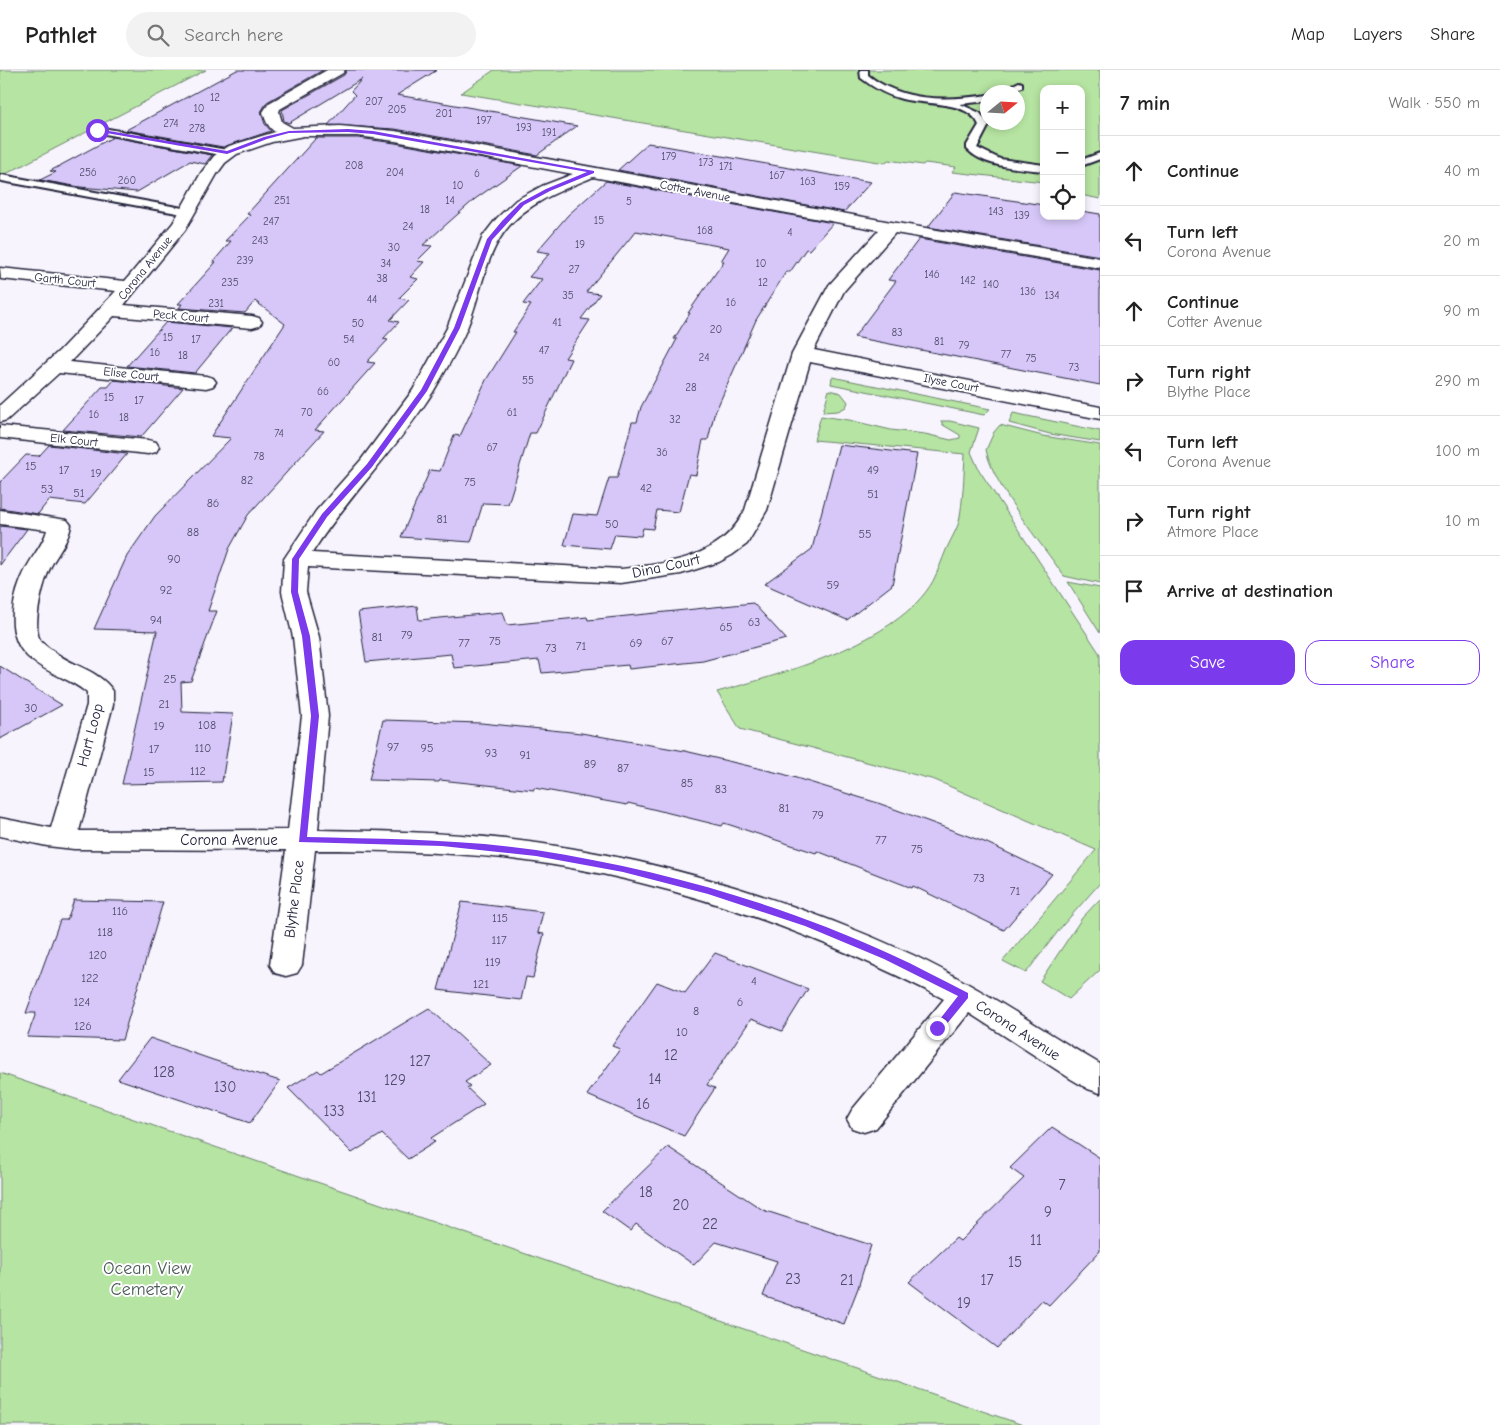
<!DOCTYPE html>
<html lang="en">
<head>
<meta charset="utf-8">
<style>
  :root { --surface:#fff; --page:#f2f2f2; --text:#222; --muted:#767676; --line:#e0e0e0; --accent:#7c3aed }
  body { margin:0; font-family:"Comic Neue",sans-serif; background:var(--page); color:var(--text) }
  .controls { position:absolute; right:15px; top:15px; display:grid; overflow:hidden; border-radius:10px; box-shadow:0 2px 8px #0003 }
  .controls button { width:45px; height:45px; display:grid; place-items:center; padding:0; border:0; border-bottom:1px solid var(--line); background:var(--surface); color:var(--text); font:25px sans-serif }
  .compass { position:absolute; left:980px; top:15px; width:45px; height:45px; border-radius:50%; background:var(--surface); box-shadow:0 2px 8px #0003; rotate:72deg }
  .stop { position:absolute; width:15px; height:15px; margin:-11px; border:4px solid #7c3aed; border-radius:50%; background:#fff }
  .stop.end { background:#7c3aed; border-color:#fff; box-shadow:0 1px 5px #0008 }
  .list { margin:0; padding:0; list-style:none }
  h2 { display:flex; justify-content:space-between; align-items:center; height:65px; margin:0; padding:0 20px; font-size:21px }
  h2 small { font-size:16px; font-weight:400; color:var(--muted) }
  .list li { display:grid; grid-template-columns:32px 1fr auto; gap:15px; align-items:center; box-sizing:border-box; height:70px; padding:0 20px; border-top:1px solid var(--line) }
  .list b { display:block; font-size:19px; white-space:nowrap }
  .list p { margin:0; font-size:16px; white-space:nowrap; color:var(--muted) }
  .list em { font-size:16px; font-style:normal; color:var(--muted) }
  .actions { display:flex; gap:10px; padding:15px 20px }
  .actions a { flex:1; padding:11px 0; border:1px solid var(--accent); border-radius:15px; text-align:center; font-size:18px; color:var(--accent) }
  .actions .main { background:var(--accent); color:#fff }
  .icon { flex:none; width:28px; height:28px; fill:none; stroke:currentColor; stroke-width:2; stroke-linecap:round; stroke-linejoin:round }
  .map { position:relative; flex:none; width:1100px; height:1355px; overflow:hidden }
  header { display:flex; align-items:center; gap:30px; box-sizing:border-box; height:70px; padding:0 25px; background:var(--surface); border-bottom:1px solid var(--line) }
  header strong { font-size:24px }
  nav { display:flex; gap:28px; margin-inline-start:auto; font-size:18px }
  .search { width:350px; height:45px; background:var(--page); display:flex; align-items:center; gap:12px; box-sizing:border-box; padding:0 18px; border-radius:28px; color:var(--muted); font-size:19px }
  main { display:flex }
  aside { flex:1; background:var(--surface) }
  .map>svg:first-child { display:block }
</style>
</head>
<body>
<header>
<strong>Pathlet</strong>
<div class="search"><svg class="icon" aria-label="search" viewBox="0 0 24 24"><circle cx="10" cy="10" r="6"/><path d="M15 15l6 6"/></svg>Search here</div>
<nav><a>Map</a><a>Layers</a><a>Share</a></nav>
</header>
<main>
<div class="map">
<svg width="1100" height="1355" viewBox="0 0 1100 1355">
  <rect width="100%" height="100%" fill="#f7f4fe"/>
  <filter id="ink" filterUnits="userSpaceOnUse"><feTurbulence type="fractalNoise" baseFrequency=".02" numOctaves="2"/><feDisplacementMap in="SourceGraphic" scale="10" xChannelSelector="R" yChannelSelector="G"/><feConvolveMatrix kernelMatrix="1 2 1 2 8 2 1 2 1" color-interpolation-filters="sRGB"/></filter>
  <g filter="url(#ink)">
    <!-- green -->
    <g fill="#b6e4a2" stroke="#6c836e" fill-rule="evenodd">
      <path d="M0 0H206L0 107Z"/>
      <path d="M494 0H1100V129L1081 125V19H1044V112L952 102 956 97 925 93 923 95 888 90 885 93 461 23ZM988 22H1018V52H988Z"/>
      <path d="M832 307 990 339 984 345 831 314Z"/>
      <path d="M829 320 841 323 848 332 846 337 838 341 823 342Z"/>
      <path d="M1013 343 1100 361V372L1050 364 1009 353Z"/>
      <path d="M821 346 849 350 891 360 925 364 951 370 960 368V365L943 355 941 351H950L979 358 971 382 979 400 1100 584V813L1063 855 1026 903 1003 891 1096 780 935 710 740 659 717 622C781 604 898 573 933 511 938 501 942 490 946 480 950 471 956 461 959 452 963 431 964 406 965 384L814 370Z"/>
      <path d="M1000 355 1043 366 1100 375V514L1064 506C1041 473 994 417 986 380L994 362Z"/>
      <path d="M1068 512 1100 518V563Z"/>
      <path d="M1100 829V900L1069 929 1040 911 1082 848Z"/>
      <path d="M0 1003 1023 1355H0Z"/>
    </g>
    <!-- building -->
    <g fill="#d6c7f8" stroke="#22223b">
      <path d="M237 0H323L267 32 261 42 265 54 271 61 223 77 126 60Z"/>
      <path d="M347 0H437L397 25 577 56 537 85 395 59 328 55 355 25 351 21 362 9 289 53 284 51 282 40 344 5Z"/>
      <path d="M113 67 212 85 205 94 190 91 137 122 80 117 40 110 56 102 50 101Z"/>
      <path d="M316 68H358L395 73 522 96 475 129 423 175 432 176 417 191 424 192 410 207 418 209 399 228 409 230 390 250 399 252 383 269 388 270 367 292 375 293 315 360 324 361 248 445 229 479 208 541H217L191 611 181 612 182 642 233 644 222 712 122 714 157 561 94 559 127 486 155 446 231 368 211 366 285 254 255 231 245 243 179 238 182 234H178L216 192H213L231 171H225L250 145 247 144Z"/>
      <path d="M648 73 778 96 871 112 844 142 618 100Z"/>
      <path d="M606 111 833 153 809 180 806 179 790 202H786L756 250 714 345 708 370H703L696 405 689 404 679 442 657 440 653 459 643 458 641 466 615 464 610 479 564 475 573 444 597 446 609 408H617L632 352H637L641 337 677 269H674L690 243H688L724 191H721L729 178 636 161 586 222 600 224 581 249 590 250 565 288 571 289 536 363H530L508 434 483 433 471 472 401 467 430 400 440 401 454 365 460 366 486 310 516 262H513L531 235 523 234 542 209 529 207 550 183 537 181 568 145Z"/>
      <path d="M955 122 1044 135V146H1081V141L1100 144V186L928 157Z"/>
      <path d="M919 169 1100 200V315L854 267 896 211 888 210Z"/>
      <path d="M166 252 232 258 195 303 127 296Z"/>
      <path d="M114 310 183 318 141 367 63 360 102 317H108Z"/>
      <path d="M49 375 127 384 85 434 49 430 38 444 0 438V412L26 385 39 386Z"/>
      <path d="M839 375 917 384 892 515 847 550 764 514 812 479Z"/>
      <path d="M0 456 27 459 0 495Z"/>
      <path d="M753 533 786 569 703 591 629 599 628 595 542 603 539 590 454 598 451 584 366 592 358 542 417 536 419 550 503 542 507 555 587 547 588 550Z"/>
      <path d="M0 596 39 621 62 635 0 669Z"/>
      <path d="M383 650 481 653 581 663 685 681 783 704 878 733 987 773 1052 804 1004 860 913 816 912 818 817 781 816 783 724 753 722 756 628 733 627 735 534 718V720L440 710 439 712 369 710Z"/>
      <path d="M74 830 163 832 122 970 27 967 36 943H26L60 850H67Z"/>
      <path d="M462 832 543 842 538 863 544 864 533 908 526 907 521 930 438 920Z"/>
      <path d="M715 883 808 919 782 961 751 949 707 1015 715 1018 684 1066 587 1025 620 979 612 976 657 912 685 923Z"/>
      <path d="M429 938 491 995 465 1012 470 1016 467 1018 484 1034 431 1068 435 1072 408 1089 382 1064 352 1083 288 1018 318 1000 321 1003Z"/>
      <path d="M150 968 213 990 280 1011 250 1053 118 1009Z"/>
      <path d="M1052 1057 1100 1088V1181L1049 1235 1042 1230 997 1278 909 1212 956 1168 960 1171 1024 1108 1010 1098Z"/>
      <path d="M668 1077 763 1140 871 1175 858 1218 844 1254 763 1226 777 1191 716 1172 694 1195 636 1154 630 1161 602 1141Z"/>
    </g>
    <g fill="none" stroke-linecap="round" stroke-linejoin="round">
      <!-- service casing -->
      <g stroke="#22223b" stroke-width="4">
        <g id="service">
          <path d="M860 0H868V5C902 32 946 31 988 25V31L960 34 980 43 989 55 977 78 1000 89 1044 95V101C1020 98 985 98 967 79V75L979 55C969 30 924 35 902 29 886 25 874 18 861 8Z"/>
          <path d="M1019 12 1022 13V17L1009 22H999Z"/>
          <path d="M97 57 227 80 232 83 227 86 94 62 92 60Z"/>
          <path d="M1100 83V89L1081 96V90Z"/>
          <path d="M2 105 188 139 193 142 188 145 2 111 0 110V106Z"/>
        </g>
      </g>
      <!-- minor casing -->
      <g stroke="#22223b" stroke-width="3">
        <g id="minor">
          <path d="M327 0H345L343 3 280 39 279 42 282 52 293 58 340 56 395 61 891 152 1100 188V198L895 163 844 221 814 280 1100 337V349L810 292 767 440 747 474 732 485 719 492 681 504 621 513 308 497 306 522 319 567 328 646 318 760C380 761 443 762 505 769 645 785 784 826 913 885 979 916 1037 957 1100 994V1023L1088 1019 1071 1009 969 943 876 1058 864 1062 852 1058 847 1049 852 1040 944 929C806 858 659 806 504 788 441 782 378 780 315 780L302 895 297 903 286 906 275 903 270 895 286 780 74 779 47 776 0 766V748L51 758 87 635V623C70 608 45 603 28 587 3 564 13 523 27 497 33 485 44 473 47 460L0 454V440L67 450 71 455C69 470 58 483 51 496 43 512 33 552 39 568 42 574 48 577 53 581 72 596 99 600 113 621V635L79 761 288 760 302 646 293 567 282 522 284 489 316 441 361 390 413 320 447 258 483 166 497 148 516 130 542 116 573 104 395 71 358 66H304L272 72 237 84 225 93 217 104 185 160 124 235 252 246 259 248 262 252 259 256 252 258 114 246 70 292 206 306 213 308 216 312 213 316 206 318 59 303 7 350 0 352V335L60 280 116 221 1 209 0 198 125 211 173 153 201 103 214 86 229 76 275 62C268 57 265 50 263 42L269 33ZM593 107 879 160 829 215 792 284 745 440C721 489 669 493 621 499L312 483C348 426 397 379 433 322 445 302 458 279 467 258 481 225 485 183 509 156 531 131 563 120 593 107Z"/>
          <path d="M0 356 148 370 156 372 159 377 156 382 148 384 0 368Z"/>
        </g>
      </g>
      <!-- service -->
      <use href="#service" fill="#fff" fill-rule="evenodd"/>
      <!-- minor -->
      <use href="#minor" fill="#fff" fill-rule="evenodd"/>
    </g>
  </g>
  <!-- route -->
  <path fill="#7c3aed" d="M97 59 227 81 264 67 289 61 348 59 373 61 594 101V103L550 121 524 135 492 170 460 258 427 321 372 397 327 447 299 489 298 522 310 566 319 646 307 767C383 769 460 769 536 780 658 799 779 833 890 884 917 896 942 910 968 923V928L941 961 937 962 933 958 958 926 884 889 805 856 708 824 623 802 536 786 442 776 299 772 311 646 302 566 291 522 292 489 322 444 367 394 421 320 454 258 487 169 502 151 520 133 546 119 587 102 373 64 348 62 289 63 267 69 227 84 95 61Z"/>
  <g text-anchor="middle" dominant-baseline="central" stroke-width="4" stroke-linejoin="round" paint-order="stroke">
    <!-- far-number labels -->
    <g font-size="11" fill="#4f4b6a">
      <text x="215" y="27">12</text>
      <text x="374" y="31">207</text>
      <text x="199" y="38">10</text>
      <text x="397" y="39">205</text>
      <text x="444" y="43">201</text>
      <text x="484" y="50">197</text>
      <text x="171" y="53">274</text>
      <text x="524" y="57">193</text>
      <text x="197" y="58">278</text>
      <text x="549" y="62">191</text>
      <text x="669" y="86">179</text>
      <text x="706" y="92">173</text>
      <text x="354" y="95">208</text>
      <text x="726" y="96">171</text>
      <text x="88" y="102">256</text>
      <text x="395" y="102">204</text>
      <text x="477" y="103">6</text>
      <text x="777" y="105">167</text>
      <text x="127" y="110">260</text>
      <text x="808" y="111">163</text>
      <text x="458" y="115">10</text>
      <text x="842" y="116">159</text>
      <text x="282" y="130">251</text>
      <text x="450" y="130">14</text>
      <text x="629" y="131">5</text>
      <text x="425" y="139">18</text>
      <text x="996" y="141">143</text>
      <text x="1022" y="145">139</text>
      <text x="599" y="150">15</text>
      <text x="271" y="151">247</text>
      <text x="408" y="156">24</text>
      <text x="705" y="160">168</text>
      <text x="790" y="162">4</text>
      <text x="260" y="170">243</text>
      <text x="580" y="174">19</text>
      <text x="394" y="177">30</text>
      <text x="245" y="190">239</text>
      <text x="386" y="193">34</text>
      <text x="761" y="193">10</text>
      <text x="574" y="199">27</text>
      <text x="932" y="204">146</text>
      <text x="382" y="208">38</text>
      <text x="968" y="210">142</text>
      <text x="230" y="212">235</text>
      <text x="763" y="212">12</text>
      <text x="991" y="214">140</text>
      <text x="1028" y="221">136</text>
      <text x="568" y="225">35</text>
      <text x="1052" y="225">134</text>
      <text x="372" y="229">44</text>
      <text x="731" y="232">16</text>
      <text x="216" y="233">231</text>
      <text x="557" y="252">41</text>
      <text x="358" y="253">50</text>
      <text x="716" y="259">20</text>
      <text x="897" y="262">83</text>
      <text x="168" y="267">15</text>
      <text x="196" y="269">17</text>
      <text x="349" y="269">54</text>
      <text x="939" y="271">81</text>
      <text x="964" y="275">79</text>
      <text x="544" y="280">47</text>
      <text x="155" y="282">16</text>
      <text x="1006" y="284">77</text>
      <text x="183" y="285">18</text>
      <text x="704" y="287">24</text>
      <text x="1031" y="288">75</text>
      <text x="334" y="292">60</text>
      <text x="1074" y="297">73</text>
      <text x="528" y="310">55</text>
      <text x="691" y="317">28</text>
      <text x="323" y="321">66</text>
      <text x="109" y="327">15</text>
      <text x="139" y="330">17</text>
      <text x="307" y="342">70</text>
      <text x="512" y="342">61</text>
      <text x="94" y="344">16</text>
      <text x="124" y="347">18</text>
      <text x="675" y="349">32</text>
      <text x="279" y="363">74</text>
      <text x="492" y="377">67</text>
      <text x="662" y="382">36</text>
      <text x="259" y="386">78</text>
    </g>
    <!-- far-street labels -->
    <g font-size="12" fill="#22223b" stroke="#fff">
      <text transform="translate(695 121) rotate(11)">Cotter Avenue</text>
      <text transform="translate(145 198) rotate(-51)">Corona Avenue</text>
      <text transform="translate(65 210) rotate(6)">Garth Court</text>
      <text transform="translate(181 246) rotate(5)">Peck Court</text>
      <text transform="translate(131 304) rotate(6)">Elise Court</text>
      <text transform="translate(951 313) rotate(11)">Ilyse Court</text>
      <text transform="translate(74 370) rotate(6)">Elk Court</text>
    </g>
    <!-- number labels -->
    <g font-size="12" fill="#4f4b6a">
      <text x="31" y="396">15</text>
      <text x="64" y="400">17</text>
      <text x="873" y="400">49</text>
      <text x="96" y="403">19</text>
      <text x="247" y="410">82</text>
      <text x="470" y="412">75</text>
      <text x="646" y="418">42</text>
      <text x="47" y="419">53</text>
      <text x="79" y="423">51</text>
      <text x="873" y="424">51</text>
      <text x="213" y="433">86</text>
      <text x="442" y="449">81</text>
      <text x="612" y="454">50</text>
      <text x="193" y="462">88</text>
      <text x="865" y="464">55</text>
      <text x="174" y="489">90</text>
      <text x="833" y="515">59</text>
      <text x="166" y="520">92</text>
      <text x="156" y="550">94</text>
      <text x="754" y="552">63</text>
      <text x="726" y="557">65</text>
      <text x="407" y="565">79</text>
      <text x="377" y="567">81</text>
      <text x="495" y="571">75</text>
      <text x="667" y="571">67</text>
      <text x="464" y="573">77</text>
      <text x="636" y="573">69</text>
      <text x="581" y="576">71</text>
      <text x="551" y="578">73</text>
      <text x="170" y="609">25</text>
      <text x="164" y="634">21</text>
      <text x="31" y="638">30</text>
      <text x="207" y="655">108</text>
      <text x="159" y="656">19</text>
      <text x="393" y="677">97</text>
      <text x="203" y="678">110</text>
      <text x="427" y="678">95</text>
      <text x="154" y="679">17</text>
      <text x="491" y="683">93</text>
      <text x="525" y="685">91</text>
      <text x="590" y="694">89</text>
      <text x="623" y="698">87</text>
      <text x="198" y="701">112</text>
      <text x="149" y="702">15</text>
      <text x="687" y="713">85</text>
      <text x="721" y="719">83</text>
      <text x="784" y="738">81</text>
      <text x="818" y="745">79</text>
      <text x="881" y="770">77</text>
      <text x="917" y="779">75</text>
      <text x="979" y="808">73</text>
      <text x="1015" y="821">71</text>
      <text x="120" y="841">116</text>
      <text x="500" y="848">115</text>
      <text x="105" y="862">118</text>
      <text x="499" y="870">117</text>
      <text x="98" y="885">120</text>
      <text x="493" y="892">119</text>
      <text x="90" y="908">122</text>
      <text x="754" y="911">4</text>
      <text x="481" y="914">121</text>
      <text x="82" y="932">124</text>
      <text x="740" y="932">6</text>
      <text x="696" y="941">8</text>
      <text x="83" y="956">126</text>
      <text x="682" y="962">10</text>
    </g>
    <!-- street labels -->
    <g font-size="15" fill="#22223b" stroke="#fff">
      <text transform="translate(666 496) rotate(-12)">Dina Court</text>
      <text transform="translate(90 665) rotate(-75)">Hart Loop</text>
      <text x="229" y="770">Corona Avenue</text>
      <text transform="translate(294 829) rotate(-83)">Blythe Place</text>
      <text transform="translate(1018 960) rotate(33)">Corona Avenue</text>
    </g>
    <!-- near-number labels -->
    <g font-size="15" fill="#4f4b6a">
      <text x="671" y="985">12</text>
      <text x="420" y="991">127</text>
      <text x="164" y="1002">128</text>
      <text x="655" y="1009">14</text>
      <text x="395" y="1010">129</text>
      <text x="225" y="1017">130</text>
      <text x="367" y="1027">131</text>
      <text x="643" y="1034">16</text>
      <text x="334" y="1041">133</text>
      <text x="1062" y="1115">7</text>
      <text x="646" y="1122">18</text>
      <text x="681" y="1135">20</text>
      <text x="1048" y="1142">9</text>
      <text x="710" y="1154">22</text>
      <text x="1036" y="1170">11</text>
      <text x="1015" y="1192">15</text>
      <text x="793" y="1209">23</text>
      <text x="847" y="1210">21</text>
      <text x="987" y="1210">17</text>
      <text x="964" y="1233">19</text>
    </g>
    <!-- near-park labels -->
    <g font-size="18" fill="#4e5c5a" stroke="#fff">
      <text x="147" y="1198">Ocean View<tspan x="147" dy="21">Cemetery</tspan></text>
    </g>
  </g>
</svg>
<div class="controls">
<button>+</button>
<button>−</button>
<button><svg class="icon" aria-label="locate" viewBox="0 0 24 24"><circle cx="12" cy="12" r="6"/><path d="M12 2v4M12 18v4M2 12h4M18 12h4"/></svg></button>
</div>
<svg class="compass" viewBox="-18 -18 36 36"><path d="M0-13l5 13h-10z" fill="#e53935"/><path d="M0 13l5-13h-10z" fill="#767676"/></svg>
<div class="stop" style="left:97px;top:60px"></div>
<div class="stop end" style="left:937px;top:958px"></div>
</div>
<aside>
<h2>7 min<small>Walk · 550 m</small></h2>
<ul class="list">
<li><svg class="icon" aria-label="ahead" viewBox="0 0 24 24"><path d="M12 20V5M6 11l6-6 6 6"/></svg><div><b>Continue</b></div><em>40 m</em></li>
<li><svg class="icon" aria-label="left" viewBox="0 0 24 24"><path d="M17 20v-9H6M10 6l-5 5 5 5"/></svg><div><b>Turn left</b><p>Corona Avenue</p></div><em>20 m</em></li>
<li><svg class="icon" aria-label="ahead" viewBox="0 0 24 24"><path d="M12 20V5M6 11l6-6 6 6"/></svg><div><b>Continue</b><p>Cotter Avenue</p></div><em>90 m</em></li>
<li><svg class="icon" aria-label="right" viewBox="0 0 24 24"><path d="M7 20v-9h11M14 6l5 5-5 5"/></svg><div><b>Turn right</b><p>Blythe Place</p></div><em>290 m</em></li>
<li><svg class="icon" aria-label="left" viewBox="0 0 24 24"><path d="M17 20v-9H6M10 6l-5 5 5 5"/></svg><div><b>Turn left</b><p>Corona Avenue</p></div><em>100 m</em></li>
<li><svg class="icon" aria-label="right" viewBox="0 0 24 24"><path d="M7 20v-9h11M14 6l5 5-5 5"/></svg><div><b>Turn right</b><p>Atmore Place</p></div><em>10 m</em></li>
<li><svg class="icon" aria-label="arrive" viewBox="0 0 24 24"><path d="M6 21V4h12l-3 4 3 4H6"/></svg><div><b>Arrive at destination</b></div></li>
</ul>
<div class="actions"><a class="main">Save</a><a>Share</a></div>
</aside>
</main>
</body>
</html>
